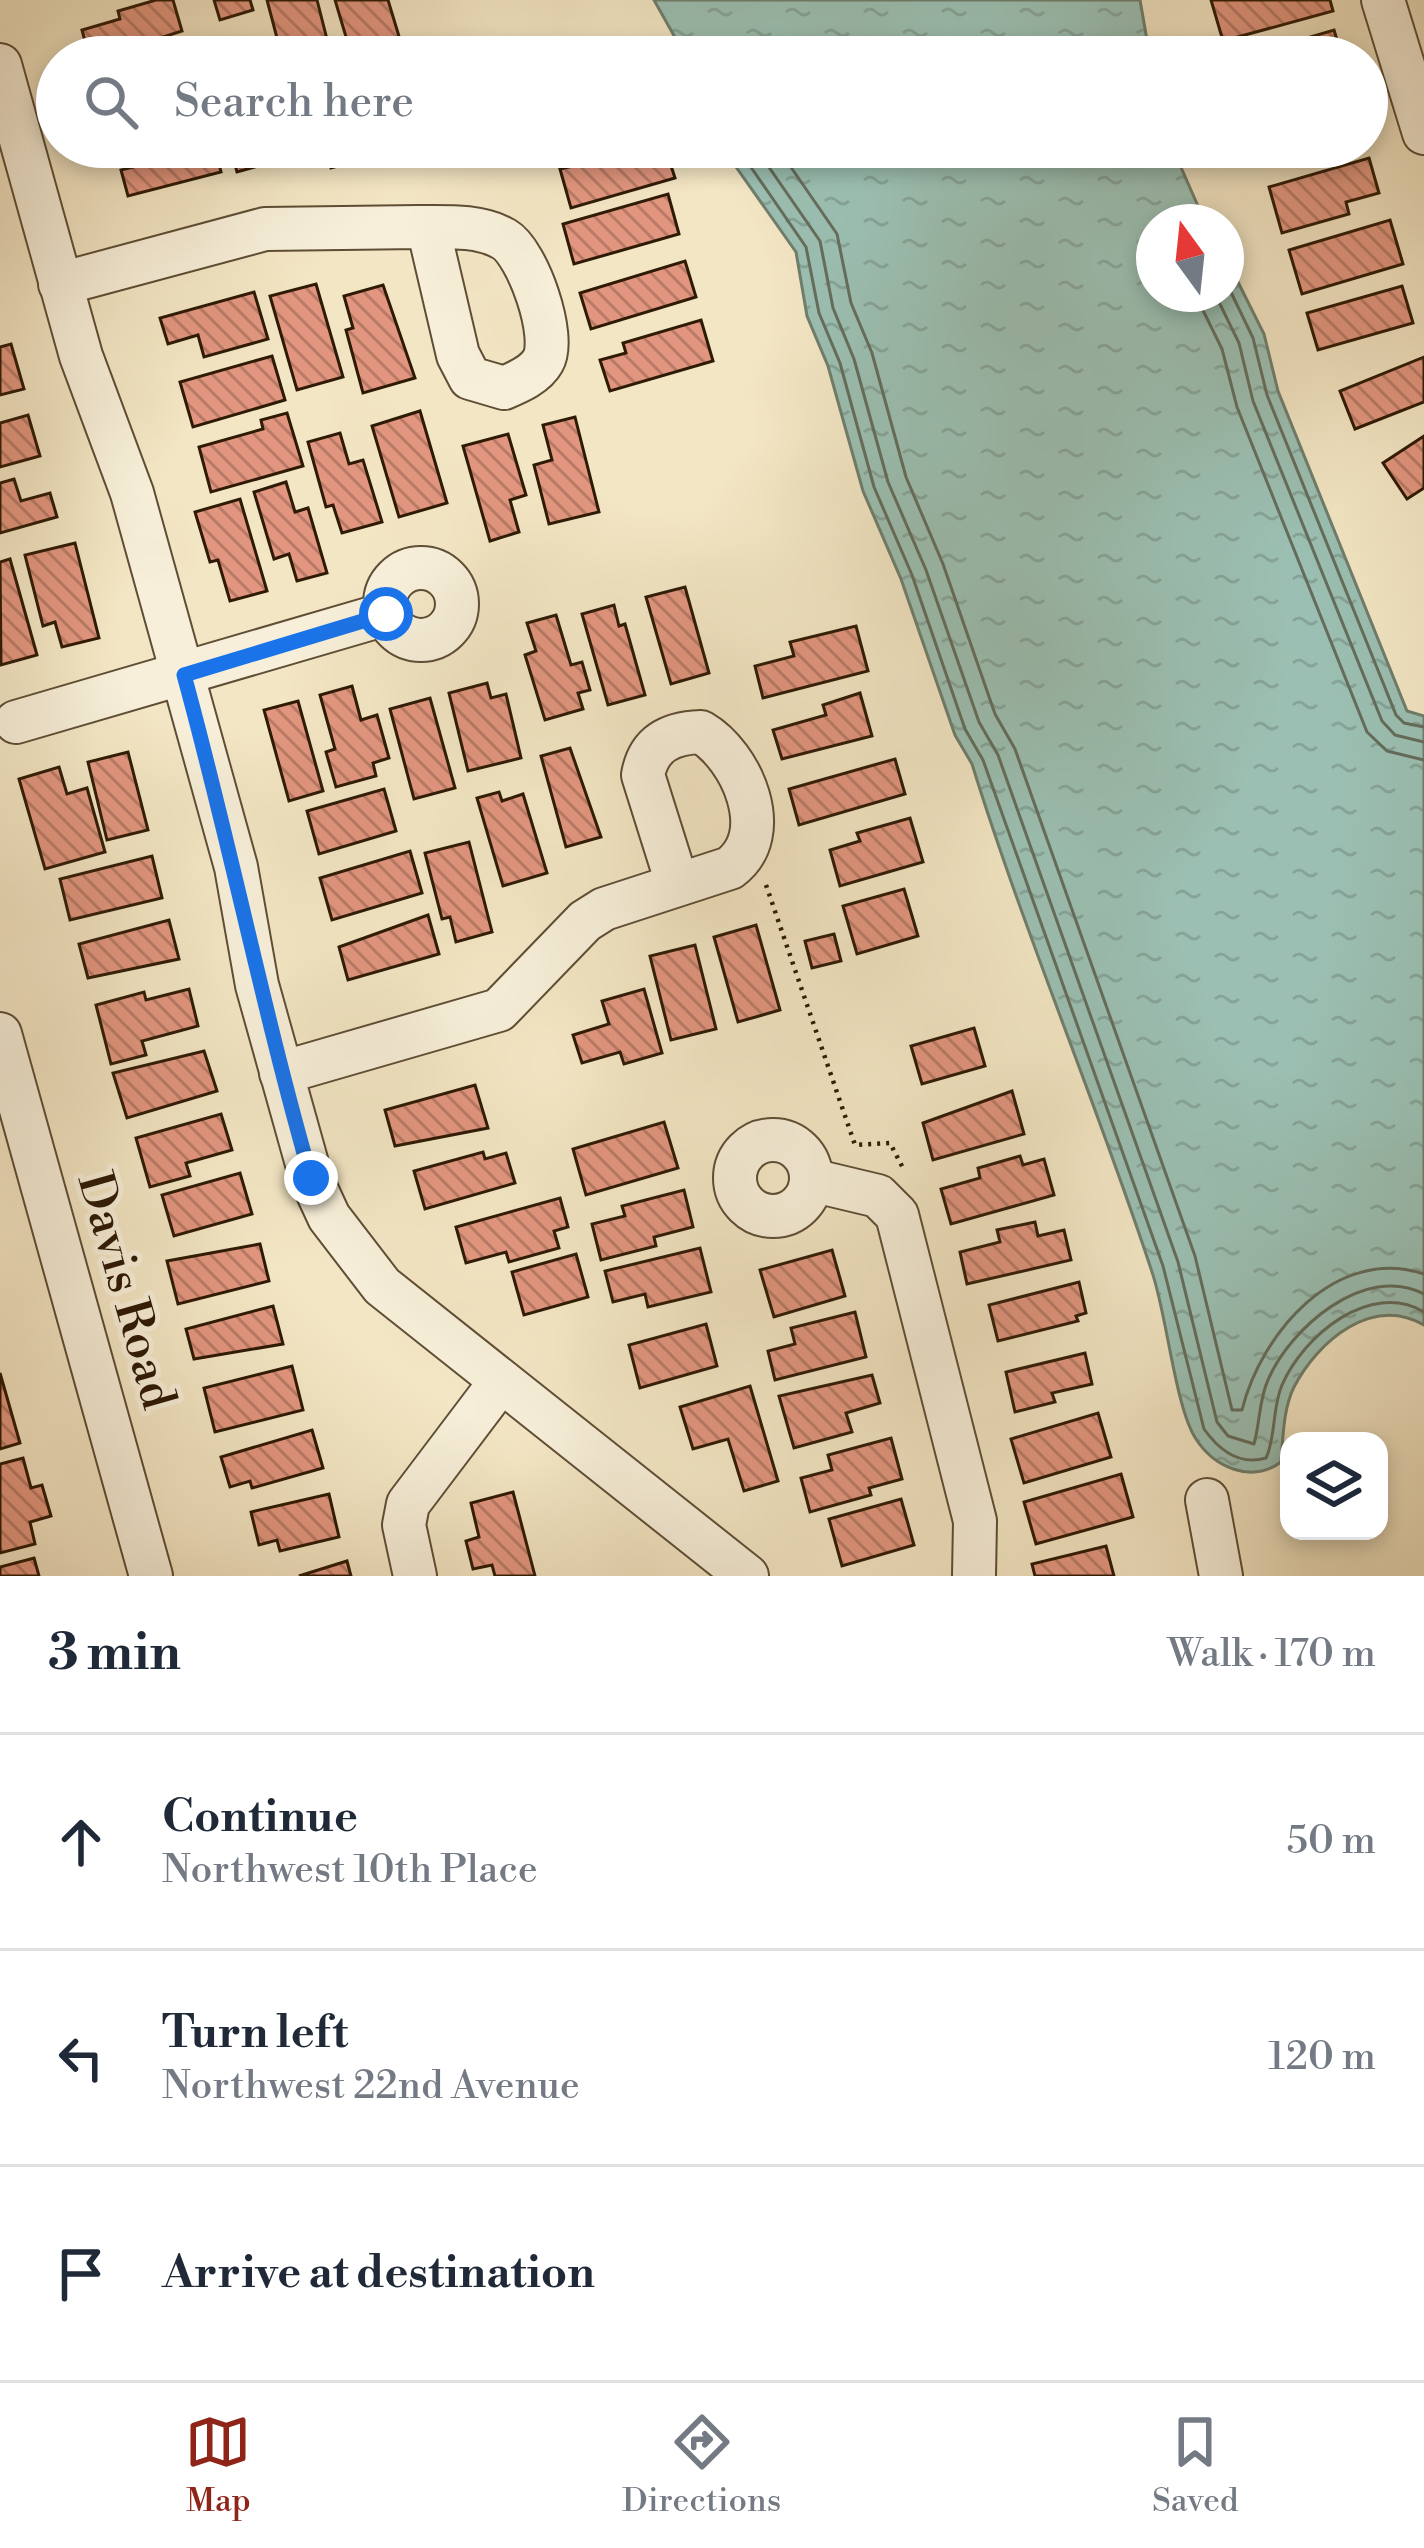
<!DOCTYPE html>
<html lang="en">
<head>
<meta charset="utf-8">
<style>
  :root { --surface:#fff; --page:#f6f6f7; --text:#1f2937; --muted:#747a83; --line:#e0e1e3; --accent:#8f2418 }
  body { margin:0; font-family:"Libre Bodoni",serif; background:var(--page); color:var(--text) }
  .controls { position:absolute; right:36px; bottom:36px; display:grid; overflow:hidden; border-radius:24px; box-shadow:0 6px 18px #0003 }
  .controls button { width:108px; height:108px; display:grid; place-items:center; padding:0; border:0; border-bottom:3px solid var(--line); background:var(--surface); color:var(--text); font:60px sans-serif }
  .compass { position:absolute; left:1136px; top:204px; width:108px; height:108px; border-radius:50%; background:var(--surface); box-shadow:0 6px 18px #0003; rotate:345deg }
  .stop { position:absolute; width:36px; height:36px; margin:-27px; border:9px solid #1a73e8; border-radius:50%; background:#fff }
  .stop.end { background:#1a73e8; border-color:#fff; box-shadow:0 3px 12px #0008 }
  .list { margin:0; padding:0; list-style:none }
  h2 { display:flex; justify-content:space-between; align-items:center; height:156px; margin:0; padding:0 48px; font-size:51px }
  h2 small { font-size:39px; font-weight:400; color:var(--muted) }
  .list li { display:grid; grid-template-columns:78px 1fr auto; gap:36px; align-items:center; box-sizing:border-box; height:216px; padding:0 48px; border-top:3px solid var(--line) }
  .list b { display:block; font-size:45px; white-space:nowrap }
  .list p { margin:0; font-size:39px; white-space:nowrap; color:var(--muted) }
  .list em { font-size:39px; font-style:normal; color:var(--muted) }
  .icon { flex:none; width:66px; height:66px; fill:none; stroke:currentColor; stroke-width:2; stroke-linecap:round; stroke-linejoin:round }
  .map { position:relative; flex:none; width:1424px; height:1576px; overflow:hidden }
  .search { position:absolute; background:var(--surface); box-shadow:0 6px 18px #0003; left:36px; right:36px; top:36px; height:132px; display:flex; align-items:center; gap:30px; box-sizing:border-box; padding:0 42px; border-radius:66px; color:var(--muted); font-size:45px }
  .sheet { height:804px; background:var(--surface) }
  nav { display:flex; justify-content:space-around; align-items:center; box-sizing:border-box; height:168px; border-top:3px solid var(--line); background:var(--surface); font-size:33px; color:var(--muted) }
  nav a { display:grid; justify-items:center; gap:6px }
  nav .on { color:var(--accent) }
  .map>svg:first-child { display:block }
</style>
</head>
<body>
<div class="map">
<svg width="1424" height="1576" viewBox="0 0 1424 1576">
  <defs>
    <pattern id="water-ripples" width="26" height="14" patternUnits="userSpaceOnUse" patternTransform="scale(3)"><rect width="26" height="14" fill="#9bc0b3"/><path d="M2 4q2-2 4 0t4 0M15 11q2-2 4 0t4 0" fill="none" stroke="#86a498"/></pattern>
    <pattern id="building-back-hatch" width="6" height="6" patternUnits="userSpaceOnUse" patternTransform="scale(3)"><rect width="6" height="6" fill="#e2967f"/><path d="M-1 5l2 2M0 0l6 6M5-1l2 2" fill="none" stroke="#b87a66"/></pattern>
  </defs>
  <rect width="100%" height="100%" fill="#f3e6c4"/>
  <filter id="stains"><feTurbulence type="fractalNoise" baseFrequency=".00167" numOctaves="4"/><feColorMatrix values="0 0 0 0 .2 0 0 0 0 .09 0 0 0 0 .02 0 0 0 .5 -.17"/></filter>
  <radialGradient id="worn" r=".72"><stop offset=".6" stop-color="#630" stop-opacity="0"/><stop offset="1" stop-color="#630" stop-opacity=".3"/></radialGradient>
  <!-- water -->
  <g fill="url(#water-ripples)" stroke="#6f7e6d" stroke-width="3">
    <path d="M654 0H1140L1150 57H686Z"/>
    <path d="M722 147H1172L1205 222H1154V294H1226V258L1264 334 1278 391 1407 711 1424 716V1325C1372 1295 1318 1341 1294 1387 1283 1409 1283 1439 1281 1462 1251 1484 1214 1467 1196 1439 1175 1407 1167 1315 1152 1272 1096 1101 1025 935 972 764L955 735 901 579 863 491 828 366 807 316 796 252Z"/>
  </g>
  <g fill="none" stroke-linecap="round" stroke-linejoin="round">
    <!-- shore -->
    <g stroke="#646d5c" stroke-width="3">
      <path d="M737 147 806 247 819 313 840 363 874 487 912 575 965 729 983 760 1163 1266 1204 1429C1219 1450 1239 1466 1266 1458 1276 1437 1272 1408 1282 1385 1303 1336 1370 1280 1424 1312"/>
      <path d="M755 147 820 241 833 308 854 359 888 482 926 570 979 722 998 755 1178 1262 1217 1422 1228 1436 1254 1444C1260 1423 1259 1399 1268 1380 1290 1328 1365 1263 1424 1294"/>
      <path d="M777 147 837 234 851 303 872 353 906 477 943 564 995 714 1015 749 1195 1256 1232 1410H1242C1261 1334 1335 1245 1424 1274"/>
      <path d="M1226 282 1253 338 1267 395 1396 715 1404 723 1424 727"/>
      <path d="M1195 294 1222 349 1237 407 1367 732 1387 751 1424 760"/>
      <path d="M1215 294 1239 343 1253 401 1382 721 1395 735 1424 742"/>
    </g>
  </g>
  <!-- building -->
  <g fill="url(#building-back-hatch)" stroke="#2e1a05" stroke-width="3">
    <path d="M156 0H173L182 31 160 38 162 47 127 57H89L82 30 120 19 118 11Z"/>
    <path d="M214 0H250L253 10 220 20Z"/>
    <path d="M267 0H317L331 55 282 57Z"/>
    <path d="M335 0H388L401 43 352 57Z"/>
    <path d="M1211 0H1330L1333 11 1223 41Z"/>
    <path d="M1334 30 1342 57H1242Z"/>
    <path d="M452 46 455 57H422L421 55Z"/>
    <path d="M145 147H215L221 172 128 196 121 170 149 163Z"/>
    <path d="M230 147H275L279 160 237 172Z"/>
    <path d="M309 147H357L361 160 331 168 329 160 313 164Z"/>
    <path d="M407 147H438L440 155 411 163Z"/>
    <path d="M656 147H665L675 178 571 208 560 169Z"/>
    <path d="M1265 147H1333L1270 165Z"/>
    <path d="M1369 158 1379 193 1346 202 1349 214 1282 233 1269 187Z"/>
    <path d="M668 194 679 234 574 264 563 224Z"/>
    <path d="M1390 220 1403 264 1302 294 1289 250Z"/>
    <path d="M685 261 696 297 591 329 580 293Z"/>
    <path d="M316 284 343 377 297 390 270 296Z"/>
    <path d="M383 285 415 378 363 393 346 330 353 328 344 296Z"/>
    <path d="M1402 286 1413 323 1318 350 1307 313Z"/>
    <path d="M254 292 268 339 204 357 198 335 168 344 160 318Z"/>
    <path d="M701 320 713 361 610 391 600 360 626 353 623 343Z"/>
    <path d="M11 344 24 389 0 395V347Z"/>
    <path d="M272 356 285 400 193 427 180 382Z"/>
    <path d="M1424 357V402L1355 429 1340 391Z"/>
    <path d="M420 411 447 503 399 517 372 426Z"/>
    <path d="M287 413 303 466 211 492 199 447 263 429 261 420Z"/>
    <path d="M28 415 40 456 0 467V423Z"/>
    <path d="M575 417 599 512 549 524 534 465 552 460 543 425Z"/>
    <path d="M340 433 349 464 363 460 382 522 342 533 333 505 326 507 308 442Z"/>
    <path d="M508 434 526 495 510 500 519 532 490 541 463 446Z"/>
    <path d="M1424 436V488L1407 499 1383 463Z"/>
    <path d="M14 479 21 501 50 493 57 517 0 533V483Z"/>
    <path d="M286 482 295 512 308 508 327 573 297 581 289 554 274 559 254 492Z"/>
    <path d="M240 499 267 591 230 601 218 560 210 562 195 512Z"/>
    <path d="M75 543 99 638 62 647 55 622 43 626 25 555Z"/>
    <path d="M10 559 37 655 1 665 0 562Z"/>
    <path d="M685 587 709 673 671 684 646 597Z"/>
    <path d="M614 605 619 626 625 624 645 695 608 705 582 614Z"/>
    <path d="M556 615 571 665 582 662 590 690 578 693 583 709 545 720 525 655 536 651 527 623Z"/>
    <path d="M856 626 868 671 763 698 755 666 794 656 790 642Z"/>
    <path d="M487 683 491 698 506 694 521 758 468 771 449 693Z"/>
    <path d="M352 686 361 720 377 715 389 758 373 763 376 776 336 787 326 752 335 749 320 695Z"/>
    <path d="M860 693 872 736 782 759 773 730 826 715 823 705Z"/>
    <path d="M430 698 455 788 414 799 390 709Z"/>
    <path d="M298 701 323 791 289 801 264 710Z"/>
    <path d="M570 748 601 837 566 847 541 756Z"/>
    <path d="M128 752 148 830 107 840 88 762Z"/>
    <path d="M895 759 905 794 799 825 789 789Z"/>
    <path d="M59 767 67 794 87 788 105 852 45 869 19 779Z"/>
    <path d="M384 789 396 831 319 854 307 811Z"/>
    <path d="M499 792 502 801 523 794 547 873 503 886 477 798Z"/>
    <path d="M910 818 923 862 840 886 830 850 860 841 857 833Z"/>
    <path d="M469 842 492 932 456 942 450 917 442 919 425 853Z"/>
    <path d="M410 851 422 893 332 920 320 878Z"/>
    <path d="M152 856 162 898 70 920 60 879Z"/>
    <path d="M904 889 918 936 857 954 843 906Z"/>
    <path d="M428 915 439 954 348 980 339 947Z"/>
    <path d="M169 920 179 959 88 978 79 944Z"/>
    <path d="M756 925 780 1010 738 1022 714 937Z"/>
    <path d="M834 934 841 961 812 968 805 941Z"/>
    <path d="M695 945 716 1029 671 1040 650 956Z"/>
    <path d="M189 989 198 1026 142 1041 146 1055 111 1064 96 1005 144 992 146 1000Z"/>
    <path d="M644 989 662 1053 624 1064 620 1052 582 1063 573 1035 609 1024 602 1001Z"/>
    <path d="M974 1028 985 1066 922 1084 911 1046Z"/>
    <path d="M204 1051 217 1091 127 1118 113 1073Z"/>
    <path d="M475 1085 488 1128 395 1146 385 1110Z"/>
    <path d="M1012 1091 1024 1134 933 1160 923 1123Z"/>
    <path d="M221 1114 232 1150 186 1163 190 1176 150 1187 136 1138Z"/>
    <path d="M664 1122 678 1168 586 1195 573 1149Z"/>
    <path d="M483 1152 485 1159 506 1153 515 1183 425 1209 414 1171Z"/>
    <path d="M1020 1156 1023 1165 1044 1159 1054 1195 951 1224 941 1189 980 1178 978 1168Z"/>
    <path d="M240 1173 252 1214 174 1236 162 1195Z"/>
    <path d="M684 1190 693 1227 654 1237 656 1246 601 1260 592 1224 625 1216 622 1206Z"/>
    <path d="M560 1198 568 1227 554 1231 559 1248 509 1262 506 1252 466 1263 456 1227Z"/>
    <path d="M1035 1222 1038 1236 1064 1230 1071 1260 967 1284 960 1252 1000 1242 997 1230Z"/>
    <path d="M260 1244 269 1281 178 1304 167 1261Z"/>
    <path d="M700 1248 711 1292 648 1307 645 1294 613 1302 605 1271Z"/>
    <path d="M832 1250 845 1296 774 1317 760 1270Z"/>
    <path d="M576 1254 588 1297 524 1315 512 1272Z"/>
    <path d="M1079 1282 1086 1313 1076 1316 1078 1321 998 1341 989 1305Z"/>
    <path d="M273 1306 283 1344 194 1359 186 1329Z"/>
    <path d="M855 1312 866 1357 775 1380 768 1351 795 1344 791 1328Z"/>
    <path d="M706 1324 717 1366 640 1388 629 1345Z"/>
    <path d="M1085 1353 1092 1384 1052 1393 1055 1402 1015 1412 1006 1372Z"/>
    <path d="M292 1366 303 1410 215 1432 204 1388Z"/>
    <path d="M0 1373 20 1443 0 1449Z"/>
    <path d="M872 1375 880 1403 846 1413 852 1432 794 1448 779 1396Z"/>
    <path d="M750 1386 778 1481 744 1491 728 1439 693 1449 680 1407Z"/>
    <path d="M1098 1413 1111 1457 1024 1483 1011 1439Z"/>
    <path d="M312 1430 323 1468 252 1488 250 1481 230 1487 221 1457Z"/>
    <path d="M891 1438 902 1479 869 1488 871 1495 810 1512 801 1478 832 1470 828 1455Z"/>
    <path d="M23 1458 31 1488 42 1485 51 1516 30 1522 35 1544 0 1553V1464Z"/>
    <path d="M1121 1474 1133 1517 1036 1544 1024 1502Z"/>
    <path d="M513 1492 535 1576H495L492 1565 473 1569 466 1541 479 1537 471 1503Z"/>
    <path d="M329 1494 339 1537 280 1551 277 1540 259 1545 251 1512Z"/>
    <path d="M901 1499 914 1545 842 1566 829 1519Z"/>
    <path d="M1106 1546 1114 1576H1035L1032 1564Z"/>
    <path d="M34 1558 39 1576H0V1567Z"/>
    <path d="M347 1561 351 1576H299Z"/>
  </g>
  <g fill="none" stroke-linecap="round" stroke-linejoin="round">
    <!-- minor casing -->
    <g stroke="#5f4d35" stroke-width="46">
      <g id="minor">
        <path d="M1383 0 1424 133"/>
        <path d="M0 65 81 356 132 493 236 867 257 985 311 1178 329 1217 382 1286 747 1576"/>
        <path d="M60 284 265 229 419 227C446 227 480 225 504 239 528 253 557 337 543 361 535 375 518 382 504 388L470 378 458 355 428 227"/>
        <circle cx="421" cy="604" r="36"/>
        <path d="M16 722 386 614"/>
        <path d="M0 1034 151 1576"/>
        <path d="M281 1073 499 1010 585 921 604 909 730 868C776 834 742 756 701 732 671 733 649 743 643 775L677 883"/>
        <circle cx="773" cy="1178" r="38"/>
        <path d="M811 1180 878 1196 897 1215 975 1521 974 1576"/>
        <path d="M1207 1500 1221 1576"/>
        <path d="M415 1576 404 1525 408 1504 501 1381"/>
      </g>
    </g>
    <!-- path -->
    <path stroke="#2e1a05" stroke-width="4.5" stroke-dasharray="3 6" stroke-linecap="butt" d="M766 885 855 1145 890 1143 904 1170"/>
    <!-- minor -->
    <use href="#minor" stroke="#f7efd9" stroke-width="42"/>
  </g>
  <g fill="none" stroke-linecap="round" stroke-linejoin="round">
    <!-- route -->
    <path stroke="#1a73e8" stroke-width="15" d="M311 1178C263 1011 230 842 184 675L386 614"/>
  </g>
  <g text-anchor="middle" dominant-baseline="central" stroke-width="10" stroke-linejoin="round" paint-order="stroke">
    <!-- street labels -->
    <g font-size="48" fill="#2e1a05" stroke="#f7efd9">
      <text transform="translate(125 1291) rotate(74)">Davis Road</text>
    </g>
  </g>
  <rect width="100%" height="100%" filter="url(#stains)"/>
  <rect width="100%" height="100%" fill="url(#worn)"/>
</svg>
<div class="controls">
<button><svg class="icon" aria-label="layers" viewBox="0 0 24 24"><path d="M12 4l9 5-9 5-9-5zM3 14l9 5 9-5"/></svg></button>
</div>
<svg class="compass" viewBox="-18 -18 36 36"><path d="M0-13l5 13h-10z" fill="#e53935"/><path d="M0 13l5-13h-10z" fill="#747a83"/></svg>
<div class="stop" style="left:386px;top:614px"></div>
<div class="stop end" style="left:311px;top:1178px"></div>
<div class="search"><svg class="icon" aria-label="search" viewBox="0 0 24 24"><circle cx="10" cy="10" r="6"/><path d="M15 15l6 6"/></svg>Search here</div>
</div>
<section class="sheet">
<h2>3 min<small>Walk · 170 m</small></h2>
<ul class="list">
<li><svg class="icon" aria-label="ahead" viewBox="0 0 24 24"><path d="M12 20V5M6 11l6-6 6 6"/></svg><div><b>Continue</b><p>Northwest 10th Place</p></div><em>50 m</em></li>
<li><svg class="icon" aria-label="left" viewBox="0 0 24 24"><path d="M17 20v-9H6M10 6l-5 5 5 5"/></svg><div><b>Turn left</b><p>Northwest 22nd Avenue</p></div><em>120 m</em></li>
<li><svg class="icon" aria-label="arrive" viewBox="0 0 24 24"><path d="M6 21V4h12l-3 4 3 4H6"/></svg><div><b>Arrive at destination</b></div></li>
</ul>
</section>
<nav>
<a class="on"><svg class="icon" aria-label="map" viewBox="0 0 24 24"><path d="M3 6l6-2 6 2 6-2v14l-6 2-6-2-6 2zM9 4v14M15 6v14"/></svg>Map</a>
<a><svg class="icon" aria-label="directions" viewBox="0 0 24 24"><path d="M12 3l9 9-9 9-9-9zM9 14v-3h6M13 9l2 2-2 2"/></svg>Directions</a>
<a><svg class="icon" aria-label="saved" viewBox="0 0 24 24"><path d="M7 4h10v16l-5-4-5 4z"/></svg>Saved</a>
</nav>
</body>
</html>
